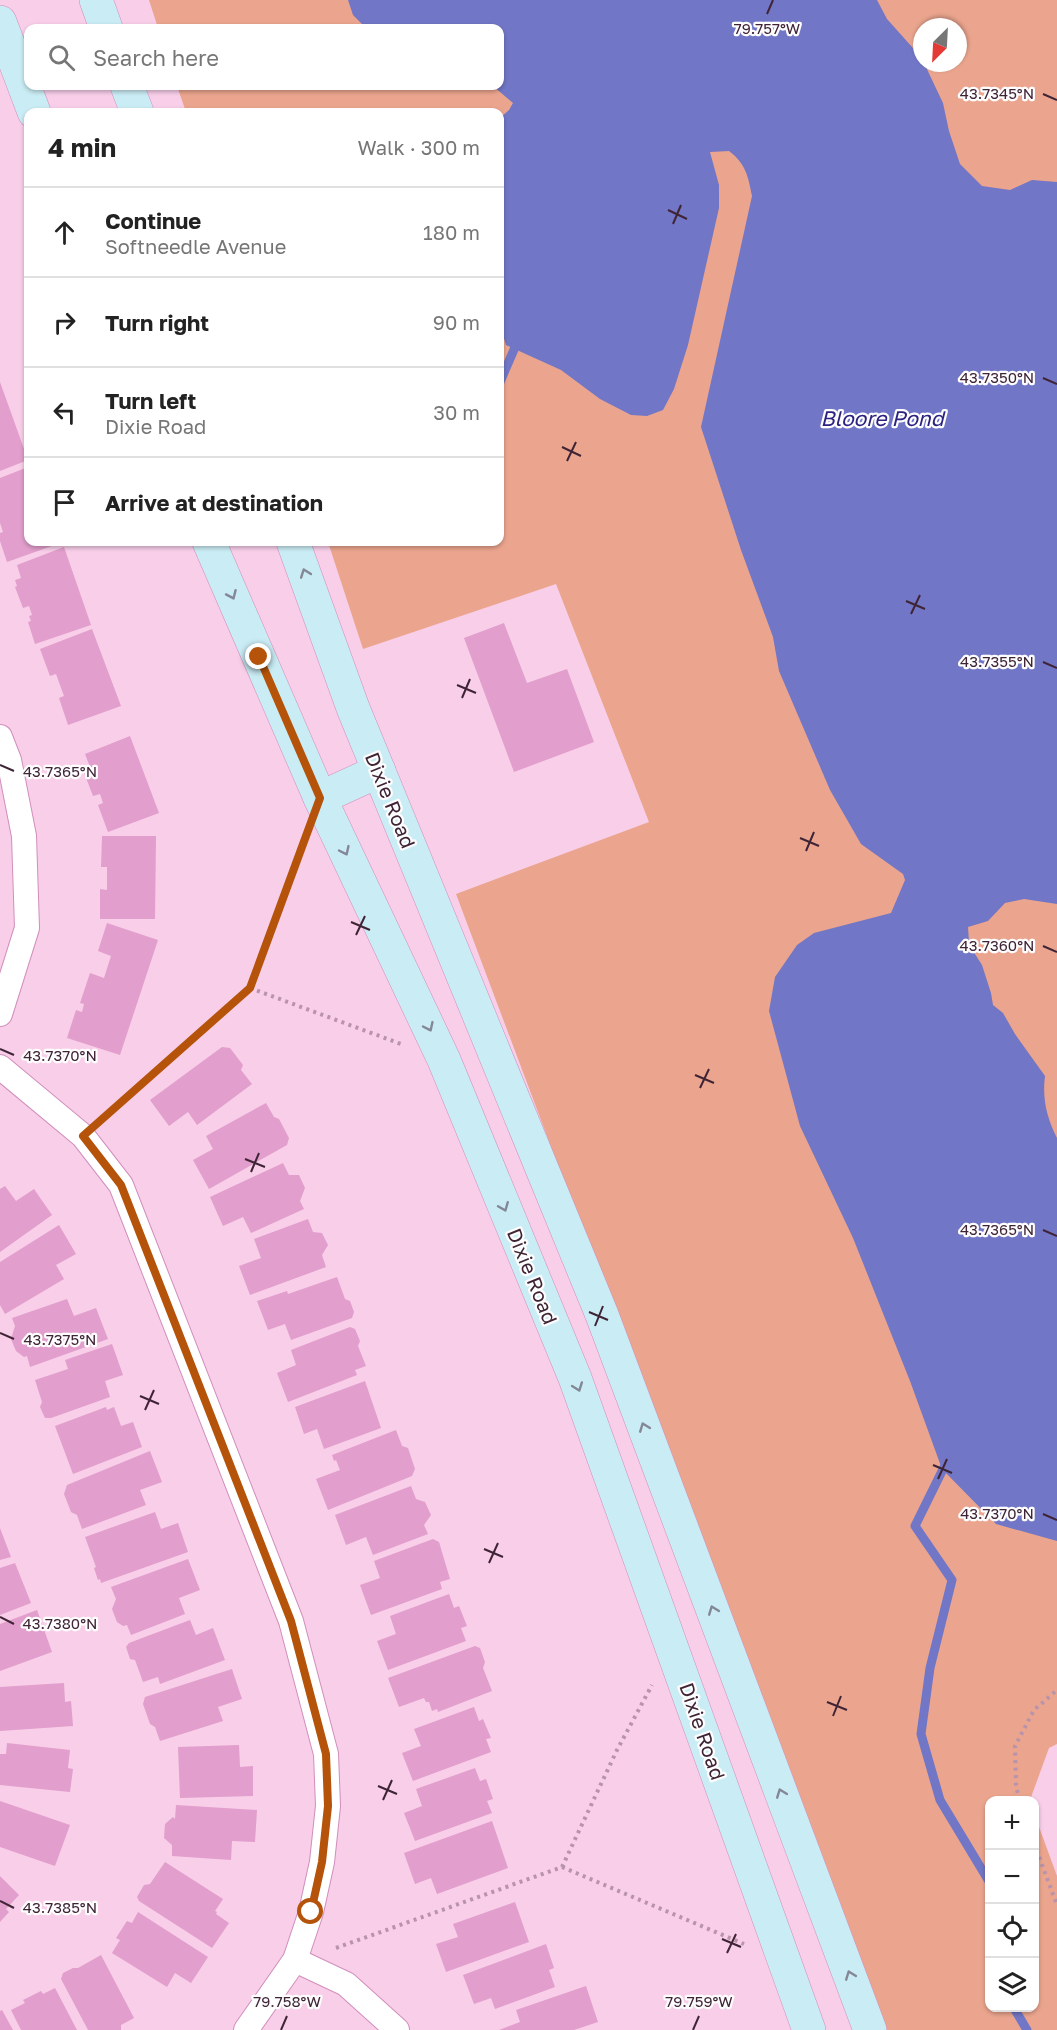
<!DOCTYPE html>
<html lang="en">
<head>
<meta charset="utf-8">
<style>
  :root { --surface:#fff; --page:#f6f6f6; --text:#222; --muted:#767676; --line:#e0e0e0 }
  body { margin:0; font-family:"Golos Text",sans-serif; background:var(--page); color:var(--text) }
  .controls { position:absolute; right:18px; bottom:18px; display:grid; overflow:hidden; border-radius:12px; box-shadow:0 2px 4px #0004 }
  .controls button { width:54px; height:54px; display:grid; place-items:center; padding:0; border:0; border-bottom:2px solid var(--line); background:var(--surface); color:var(--text); font:30px sans-serif }
  .compass { position:absolute; left:913px; top:18px; width:54px; height:54px; border-radius:50%; background:var(--surface); box-shadow:0 2px 4px #0004; rotate:204deg }
  .stop { position:absolute; width:18px; height:18px; margin:-14px; border:4px solid #b45309; border-radius:50%; background:#fff }
  .stop.end { background:#b45309; border-color:#fff; box-shadow:0 2px 6px #0008 }
  .list { margin:0; padding:0; list-style:none }
  h2 { display:flex; justify-content:space-between; align-items:center; height:78px; margin:0; padding:0 24px; font-size:26px }
  h2 small { font-size:20px; font-weight:400; color:var(--muted) }
  .list li { display:grid; grid-template-columns:39px 1fr auto; gap:18px; align-items:center; box-sizing:border-box; height:90px; padding:0 24px; border-top:2px solid var(--line) }
  .list b { display:block; font-size:22px; white-space:nowrap }
  .list p { margin:0; font-size:20px; white-space:nowrap; color:var(--muted) }
  .list em { font-size:20px; font-style:normal; color:var(--muted) }
  .icon { flex:none; width:33px; height:33px; fill:none; stroke:currentColor; stroke-width:2; stroke-linecap:round; stroke-linejoin:round }
  .map { position:relative; flex:none; width:1057px; height:2030px; overflow:hidden }
  .search { position:absolute; background:var(--surface); box-shadow:0 2px 4px #0004; left:24px; top:24px; width:480px; height:66px; display:flex; align-items:center; gap:15px; box-sizing:border-box; padding:0 21px; border-radius:12px; color:var(--muted); font-size:22px }
  .panel { position:absolute; background:var(--surface); box-shadow:0 2px 4px #0004; left:24px; top:108px; width:480px; height:438px; border-radius:12px }
  .map>svg:first-child { display:block }
</style>
</head>
<body>
<div class="map">
<svg width="1057" height="2030" viewBox="0 0 1057 2030">
  <rect width="100%" height="100%" fill="#f8cee9"/>
  <!-- green -->
  <path fill="#eba58e" fill-rule="evenodd" d="M149 0H1057V1744L1049 1748 1030 1800H990V2008H1034L1035 1816 1057 1876V2030H883L456 894 649 822 556 584 363 649 328 542H500V112H186L177 86H500V28H158ZM922 27H958V63H922Z"/>
  <!-- water -->
  <path fill="#7176c6" d="M348 0H877L887 19 921 57 922 63H924L943 103 949 131 960 164 982 186 1010 190 1032 180 1057 182V904L1024 899 1005 903 988 921 968 927 969 942 975 954 982 965 991 993 993 1005 1003 1013 1015 1034 1045 1076C1042 1099 1047 1118 1057 1138V1541L996 1524 942 1469 910 1381 853 1238 800 1126 769 1011 775 977 797 945 814 933 891 913 905 880 903 874 861 844 830 790 779 671 773 637 741 550 701 427 752 196C748 176 746 164 729 151L710 152 719 185V208L688 345 674 389 663 410 647 416 631 415 600 399 561 370 506 345 500 325V118L509 110 513 103 493 86H500V28H366L353 15Z"/>
  <g fill="none" stroke-linecap="round" stroke-linejoin="round">
    <!-- stream -->
    <g stroke="#7176c6" stroke-width="9">
      <path d="M500 382 519 338"/>
      <path d="M947 1461 915 1526 952 1580 930 1668 921 1734 940 1800 990 1883"/>
      <path d="M1014 2008 1027 2030"/>
    </g>
  </g>
  <!-- building -->
  <g fill="#e29ecc">
    <path d="M0 382 28 460 0 471Z"/>
    <path d="M28 467V542H63L7 562 0 541V533L3 532 0 523V478Z"/>
    <path d="M64 547 91 625 35 644 28 622 31 621 29 616 32 615 29 606 23 608 15 587 17 586 15 580 21 578 17 565Z"/>
    <path d="M504 623 527 683 567 669 594 742 514 772 464 638Z"/>
    <path d="M92 629 121 706 68 725 59 698 64 696 56 674 50 676 40 649Z"/>
    <path d="M130 736 159 813 108 832 98 805 103 803 100 794 93 796 83 770 90 767 85 754Z"/>
    <path d="M102 836H156L155 919H100V889L107 890V867H101Z"/>
    <path d="M107 923 158 940 120 1055 67 1038 76 1010 82 1012 84 1004 80 1003 90 973 104 978 111 956 98 951Z"/>
    <path d="M222 1047 230 1048 243 1065 241 1070 252 1084 197 1125 188 1112 169 1126 150 1100Z"/>
    <path d="M266 1103 274 1117 279 1119 289 1138 287 1145 209 1189 193 1160 213 1149 206 1136Z"/>
    <path d="M283 1163 289 1175H299L305 1188 300 1201 304 1209 251 1233 243 1217 223 1226 210 1197Z"/>
    <path d="M5 1186 16 1201 34 1189 52 1215 0 1252V1189Z"/>
    <path d="M308 1219 313 1232 322 1233 328 1245 322 1255 326 1267 250 1295 239 1266 261 1258 254 1239Z"/>
    <path d="M59 1225 76 1254 56 1265 64 1279 5 1314 0 1305V1262Z"/>
    <path d="M337 1277 345 1299 350 1301 354 1312 352 1318 291 1340 285 1324 268 1330 257 1301 287 1291 288 1294Z"/>
    <path d="M67 1299 74 1316 96 1308 108 1339 30 1367 27 1356 24 1357 16 1351 11 1339 15 1326 12 1318Z"/>
    <path d="M350 1327 355 1329 360 1341 358 1346 366 1366 355 1370 357 1375 288 1402 277 1373 296 1365 291 1350Z"/>
    <path d="M112 1344 123 1375 105 1381 110 1397 51 1418H45L40 1407 42 1402 35 1380 68 1369 65 1360Z"/>
    <path d="M365 1381 381 1428 324 1449 317 1429 304 1434 295 1407Z"/>
    <path d="M106 1407 107 1410 114 1407 121 1426 133 1422 142 1447 73 1474 55 1426Z"/>
    <path d="M396 1430 402 1446 408 1448 415 1469 412 1476 328 1510 316 1479 340 1470 336 1460 334 1461 332 1455Z"/>
    <path d="M150 1451 162 1482 140 1490 146 1505 82 1529 77 1515 71 1512 64 1494 67 1485Z"/>
    <path d="M411 1486 416 1499 425 1502 431 1515 424 1525 428 1534 373 1555 366 1537 346 1545 335 1515Z"/>
    <path d="M155 1512 161 1529 178 1523 188 1552 101 1583 100 1579 98 1580 94 1568 96 1567 85 1537Z"/>
    <path d="M0 1528 11 1557 0 1560Z"/>
    <path d="M433 1539 439 1542 450 1579 440 1582 442 1589 371 1615 360 1585 380 1578 374 1561Z"/>
    <path d="M188 1559 200 1590 179 1598 185 1614 131 1635 127 1625 123 1626 117 1622 112 1609 116 1599 111 1587Z"/>
    <path d="M15 1563 31 1603 0 1615V1568Z"/>
    <path d="M449 1594 454 1608 459 1606 467 1626 461 1628 466 1641 388 1670 377 1641 396 1634 390 1616Z"/>
    <path d="M37 1610 52 1652 0 1671V1624Z"/>
    <path d="M190 1620 196 1635 213 1628 225 1660 160 1684 158 1677 143 1682 135 1660 130 1659 126 1647 129 1643Z"/>
    <path d="M475 1646 480 1648 485 1662 483 1668 492 1691 438 1712 437 1709 432 1711 429 1702H426L424 1698 399 1707 388 1678Z"/>
    <path d="M232 1669 242 1699 218 1707 223 1721 160 1741 155 1727 150 1724 143 1704 145 1697Z"/>
    <path d="M64 1683 65 1702 71 1701 73 1726 0 1731V1687Z"/>
    <path d="M474 1707 479 1721 483 1719 491 1738 486 1739 491 1752 413 1781 402 1753 421 1746 414 1729Z"/>
    <path d="M7 1743 70 1750 68 1768 73 1769 70 1792 0 1785V1754H6Z"/>
    <path d="M239 1745 240 1767 253 1766V1796L180 1798 178 1747Z"/>
    <path d="M475 1768 480 1781 486 1779 493 1799 487 1801 492 1813 415 1841 404 1813 422 1806 416 1789Z"/>
    <path d="M0 1801 70 1825 55 1866 0 1847Z"/>
    <path d="M176 1805 257 1810 255 1842 232 1841 231 1860 172 1856V1845L164 1838 165 1824 173 1817 175 1819Z"/>
    <path d="M492 1821 508 1868 437 1894 431 1878 415 1884 404 1853Z"/>
    <path d="M165 1862 223 1899 215 1911 217 1912 216 1914 229 1923 212 1948 139 1901 137 1897 144 1885 150 1884Z"/>
    <path d="M0 1876 19 1895 6 1909 9 1912 0 1922Z"/>
    <path d="M515 1902 529 1942 446 1972 436 1944 458 1937 453 1924Z"/>
    <path d="M138 1912 208 1957 191 1983 175 1973 167 1987 112 1953 120 1940 116 1938 127 1921 132 1923Z"/>
    <path d="M546 1944 554 1968 549 1970 555 1987 495 2009 491 1998 474 2004 463 1975Z"/>
    <path d="M101 1955 134 2018 121 2025V2030H88L61 1979 63 1973 73 1968H78Z"/>
    <path d="M586 1986 598 2022 574 2030H499L520 2022 516 2010Z"/>
    <path d="M55 1988 77 2030H21L11 2010 25 2003 23 2000 41 1991 43 1994Z"/>
    <path d="M2 2010 13 2030H0V2011Z"/>
  </g>
  <g fill="none" stroke-linecap="round" stroke-linejoin="round">
    <!-- minor casing -->
    <g stroke="#d18fbc" stroke-width="26">
      <g id="minor">
        <path d="M0 737 9 760 24 836 27 928 0 1014"/>
        <path d="M0 1067 83 1136 121 1185 291 1621 326 1754 328 1806 322 1862 311 1912 295 1960 246 2030"/>
        <path d="M295 1960 346 1984 397 2030"/>
      </g>
    </g>
    <!-- secondary casing -->
    <g stroke="#d18fbc" stroke-width="34">
      <g id="secondary">
        <path d="M96 0 106 28"/>
        <path d="M0 22 34 112"/>
        <path d="M127 86 137 112"/>
        <path d="M209 542 320 798 444 1060 575 1378 809 2030"/>
        <path d="M293 542 353 708 602 1315 870 2030"/>
        <path d="M320 798 379 771"/>
      </g>
    </g>
    <!-- path -->
    <g stroke="#b893ab" stroke-width="4" stroke-dasharray="3 4.5" stroke-linecap="butt">
      <path d="M250 988 401 1044"/>
      <path d="M104 1117 250 988 305 841"/>
      <path d="M1020 1800 1016 1787 1015 1746 1034 1710 1057 1690"/>
      <path d="M1034 1843 1057 1905"/>
      <path d="M562 1867 744 1944"/>
      <path d="M336 1948 562 1867 617 1750 652 1685"/>
    </g>
    <!-- minor -->
    <use href="#minor" stroke="#fff" stroke-width="24"/>
    <!-- secondary -->
    <use href="#secondary" stroke="#caecf5" stroke-width="33"/>
  </g>
  <!-- one-way arrows -->
  <defs><path id="oneway-chevron" d="M-2-3.5L2.5 0L-2 3.5" fill="none" stroke-width="1.6" stroke-linecap="round" stroke-linejoin="round" transform="scale(1.5)"/></defs>
  <g stroke="#848896">
    <use href="#oneway-chevron" transform="translate(305 573) rotate(-110)"/>
    <use href="#oneway-chevron" transform="translate(232 595) rotate(66)"/>
    <use href="#oneway-chevron" transform="translate(345 851) rotate(65)"/>
    <use href="#oneway-chevron" transform="translate(429 1027) rotate(65)"/>
    <use href="#oneway-chevron" transform="translate(504 1207) rotate(68)"/>
    <use href="#oneway-chevron" transform="translate(578 1387) rotate(70)"/>
    <use href="#oneway-chevron" transform="translate(644 1427) rotate(-111)"/>
    <use href="#oneway-chevron" transform="translate(713 1610) rotate(-111)"/>
    <use href="#oneway-chevron" transform="translate(781 1793) rotate(-111)"/>
    <use href="#oneway-chevron" transform="translate(850 1975) rotate(-111)"/>
  </g>
  <g fill="none" stroke-linecap="round" stroke-linejoin="round">
    <!-- route -->
    <path stroke="#b45309" stroke-width="8" d="M259 657 320 798 250 988 83 1136 121 1185 291 1621 326 1754 328 1806 322 1862 311 1912"/>
  </g>
  <!-- ticks -->
  <path fill="none" stroke="#3f2436" stroke-width="2" d="M767 14 773 0M1043 94 1057 100M668 210 687 219M673 224 681 205M1043 378 1057 384M562 447 581 456M567 461 576 442M906 601 925 609M911 614 920 595M1043 662 1057 668M457 685 476 693M462 698 470 679M0 765 14 771M800 838 819 846M806 851 814 832M351 922 370 930M356 935 365 916M1043 946 1057 952M0 1049 14 1055M695 1075 714 1083M700 1088 709 1069M245 1159 265 1167M251 1172 259 1153M1043 1230 1057 1236M589 1312 608 1320M595 1326 603 1306M0 1333 14 1339M140 1396 159 1404M145 1410 154 1390M933 1465 952 1473M938 1479 947 1459M1043 1514 1057 1520M484 1549 503 1557M489 1563 498 1543M0 1617 14 1624M827 1702 847 1710M833 1716 841 1696M378 1786 397 1794M383 1800 392 1780M0 1901 14 1908M722 1939 741 1947M727 1953 736 1934M281 2030 287 2016M693 2030 699 2016"/>
  <g text-anchor="middle" dominant-baseline="central" stroke-width="4.5" stroke-linejoin="round" paint-order="stroke">
    <!-- street labels -->
    <g font-size="20" fill="#3f2436" stroke="#fdfdfd">
      <text transform="translate(391 800) rotate(68)">Dixie Road</text>
      <text transform="translate(533 1276) rotate(68)">Dixie Road</text>
      <text transform="translate(703 1731) rotate(71)">Dixie Road</text>
    </g>
    <!-- water labels -->
    <g font-size="21" font-style="italic" fill="#2c2281" stroke="#fdfdfd">
      <text x="882" y="418">Bloore Pond</text>
    </g>
  </g>
  <g font-size="15" text-anchor="middle" fill="#3f2436" stroke="#fdfdfd" stroke-width="4.5" stroke-linejoin="round" paint-order="stroke">
    <text x="767" y="34">79.757°W</text>
    <text x="997" y="99">43.7345°N</text>
    <text x="997" y="383">43.7350°N</text>
    <text x="997" y="667">43.7355°N</text>
    <text x="60" y="777">43.7365°N</text>
    <text x="997" y="951">43.7360°N</text>
    <text x="60" y="1061">43.7370°N</text>
    <text x="997" y="1235">43.7365°N</text>
    <text x="60" y="1345">43.7375°N</text>
    <text x="997" y="1519">43.7370°N</text>
    <text x="60" y="1629">43.7380°N</text>
    <text x="60" y="1913">43.7385°N</text>
    <text x="287" y="2007">79.758°W</text>
    <text x="699" y="2007">79.759°W</text>
  </g>
</svg>
<div class="controls">
<button>+</button>
<button>−</button>
<button><svg class="icon" aria-label="locate" viewBox="0 0 24 24"><circle cx="12" cy="12" r="6"/><path d="M12 2v4M12 18v4M2 12h4M18 12h4"/></svg></button>
<button><svg class="icon" aria-label="layers" viewBox="0 0 24 24"><path d="M12 4l9 5-9 5-9-5zM3 14l9 5 9-5"/></svg></button>
</div>
<svg class="compass" viewBox="-18 -18 36 36"><path d="M0-13l5 13h-10z" fill="#e53935"/><path d="M0 13l5-13h-10z" fill="#767676"/></svg>
<div class="stop" style="left:311px;top:1912px"></div>
<div class="stop end" style="left:259px;top:657px"></div>
<div class="search"><svg class="icon" aria-label="search" viewBox="0 0 24 24"><circle cx="10" cy="10" r="6"/><path d="M15 15l6 6"/></svg>Search here</div>
<section class="panel">
<h2>4 min<small>Walk · 300 m</small></h2>
<ul class="list">
<li><svg class="icon" aria-label="ahead" viewBox="0 0 24 24"><path d="M12 20V5M6 11l6-6 6 6"/></svg><div><b>Continue</b><p>Softneedle Avenue</p></div><em>180 m</em></li>
<li><svg class="icon" aria-label="right" viewBox="0 0 24 24"><path d="M7 20v-9h11M14 6l5 5-5 5"/></svg><div><b>Turn right</b></div><em>90 m</em></li>
<li><svg class="icon" aria-label="left" viewBox="0 0 24 24"><path d="M17 20v-9H6M10 6l-5 5 5 5"/></svg><div><b>Turn left</b><p>Dixie Road</p></div><em>30 m</em></li>
<li><svg class="icon" aria-label="arrive" viewBox="0 0 24 24"><path d="M6 21V4h12l-3 4 3 4H6"/></svg><div><b>Arrive at destination</b></div></li>
</ul>
</section>
</div>
</body>
</html>
